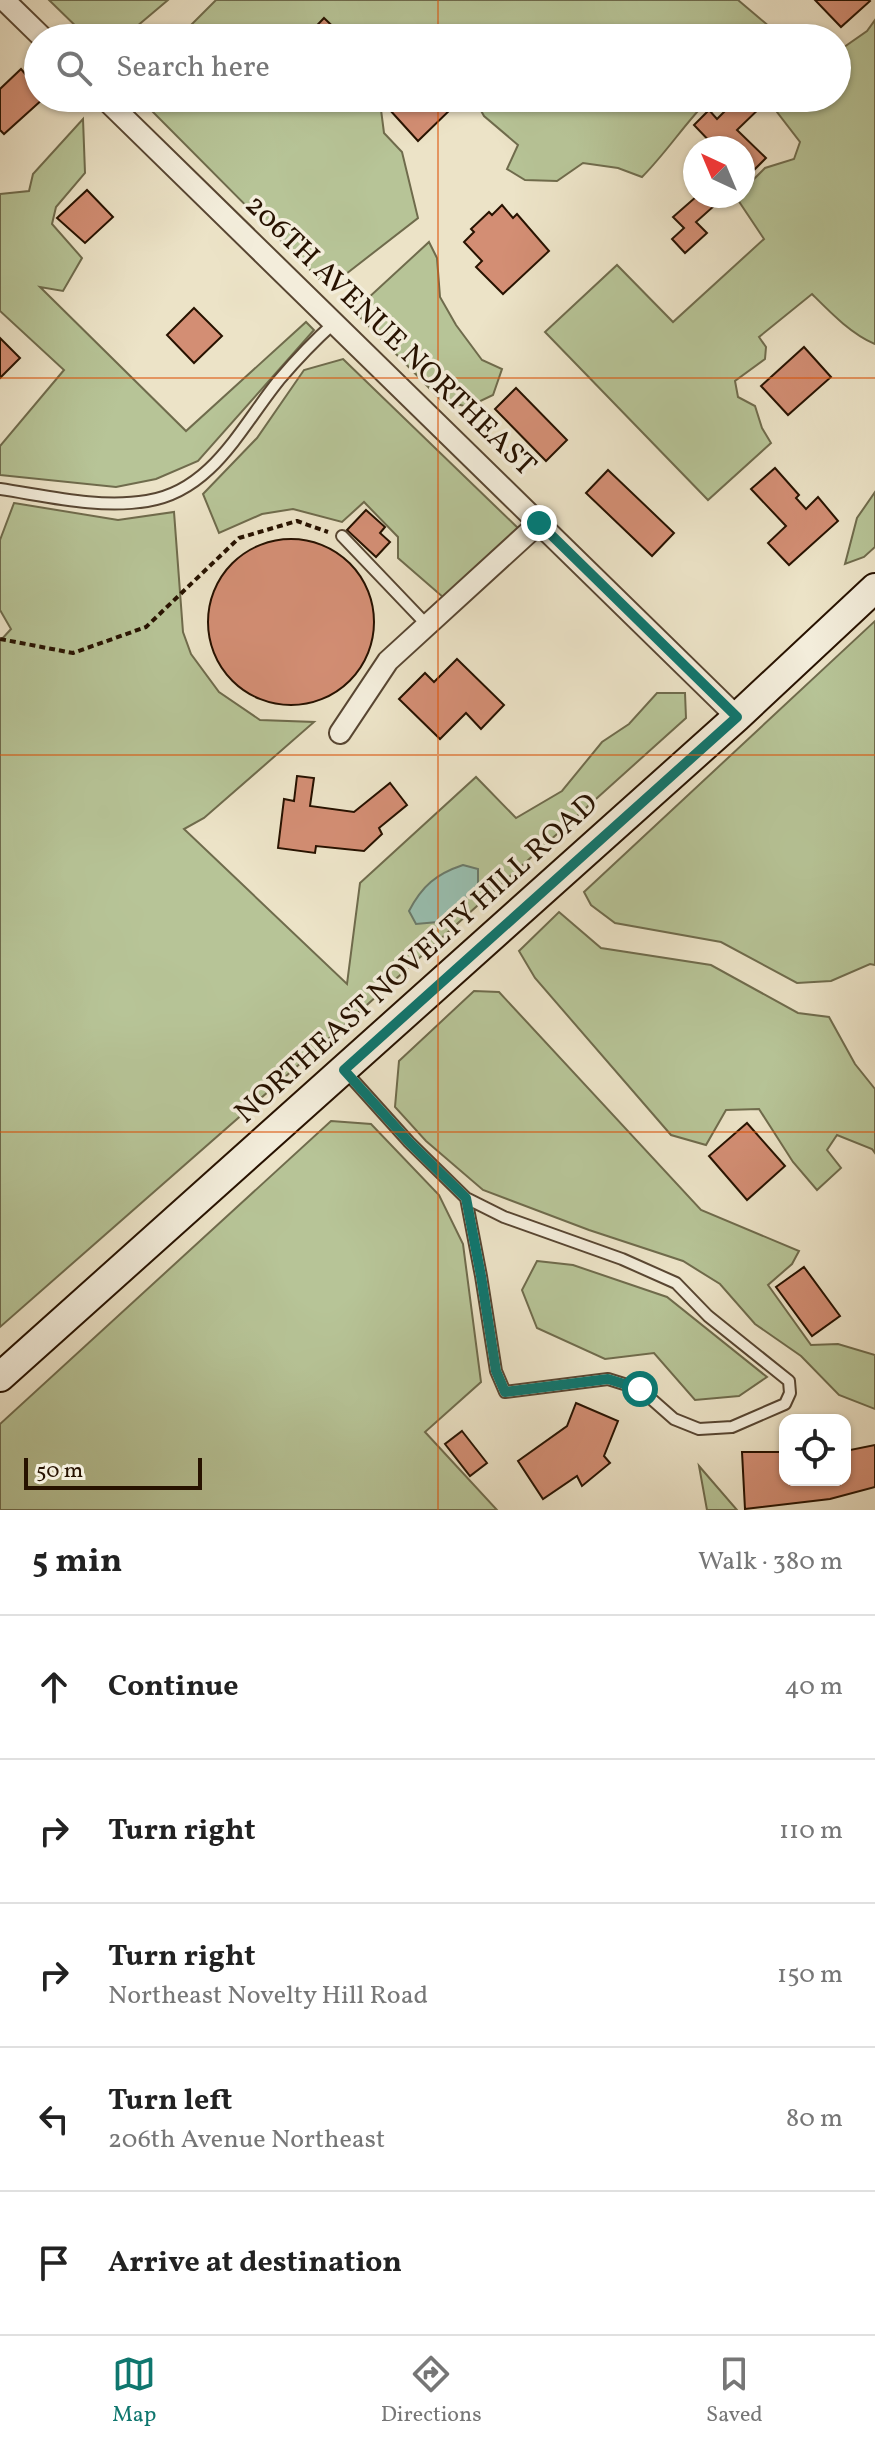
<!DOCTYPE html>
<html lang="en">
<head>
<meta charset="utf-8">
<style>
  :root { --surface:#fff; --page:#f6f6f6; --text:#222; --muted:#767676; --line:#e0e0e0; --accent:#0f766e }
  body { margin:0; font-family:Vollkorn,serif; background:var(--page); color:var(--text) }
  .controls { position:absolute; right:24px; bottom:24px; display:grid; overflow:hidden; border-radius:16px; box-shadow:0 2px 6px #0004 }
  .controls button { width:72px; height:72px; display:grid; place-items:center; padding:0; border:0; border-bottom:2px solid var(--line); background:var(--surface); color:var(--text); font:40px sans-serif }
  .compass { position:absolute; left:683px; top:136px; width:72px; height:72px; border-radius:50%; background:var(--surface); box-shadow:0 2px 6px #0004; rotate:316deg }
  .scale { position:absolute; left:24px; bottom:20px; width:178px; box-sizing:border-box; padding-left:8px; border:4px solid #271200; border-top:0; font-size:22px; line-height:28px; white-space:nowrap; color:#271200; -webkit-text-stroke:6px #f3eddb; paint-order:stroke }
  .stop { position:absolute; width:24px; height:24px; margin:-18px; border:6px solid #0f766e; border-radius:50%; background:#fff }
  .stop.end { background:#0f766e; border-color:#fff; box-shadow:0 2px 8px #0008 }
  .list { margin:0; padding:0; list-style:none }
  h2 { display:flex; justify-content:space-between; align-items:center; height:104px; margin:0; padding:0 32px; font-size:34px }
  h2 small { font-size:26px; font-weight:400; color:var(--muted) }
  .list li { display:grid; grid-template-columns:52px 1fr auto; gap:24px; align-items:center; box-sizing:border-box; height:144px; padding:0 32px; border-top:2px solid var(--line) }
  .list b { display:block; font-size:30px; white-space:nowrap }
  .list p { margin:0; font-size:26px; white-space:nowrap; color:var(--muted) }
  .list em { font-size:26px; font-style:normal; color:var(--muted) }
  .icon { flex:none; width:44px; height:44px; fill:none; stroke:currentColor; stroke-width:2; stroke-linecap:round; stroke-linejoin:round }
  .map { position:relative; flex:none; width:875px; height:1510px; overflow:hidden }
  .search { position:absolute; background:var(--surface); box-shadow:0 2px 6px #0004; left:24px; right:24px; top:24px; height:88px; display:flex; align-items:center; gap:20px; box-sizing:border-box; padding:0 28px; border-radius:44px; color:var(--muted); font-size:30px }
  .sheet { height:824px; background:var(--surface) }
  nav { display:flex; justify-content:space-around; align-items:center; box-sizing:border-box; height:112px; border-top:2px solid var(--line); background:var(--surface); font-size:22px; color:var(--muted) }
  nav a { display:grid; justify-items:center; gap:4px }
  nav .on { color:var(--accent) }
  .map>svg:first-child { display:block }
</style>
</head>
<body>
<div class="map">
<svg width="875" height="1510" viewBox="0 0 875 1510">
  <rect width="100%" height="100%" fill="#ece3c7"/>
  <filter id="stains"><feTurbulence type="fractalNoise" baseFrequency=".0025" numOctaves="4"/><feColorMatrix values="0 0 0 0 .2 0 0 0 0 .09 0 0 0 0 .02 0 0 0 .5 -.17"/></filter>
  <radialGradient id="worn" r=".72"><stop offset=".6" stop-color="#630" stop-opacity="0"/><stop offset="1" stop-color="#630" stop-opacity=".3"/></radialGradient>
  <!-- green -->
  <g fill="#b7c497" stroke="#6f6b4c" stroke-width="2">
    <path d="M49 0H168L123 38H88Z"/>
    <path d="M216 0H738L783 38H178Z"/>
    <path d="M875 20V344C851 334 830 312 812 294L759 337 766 347 765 359 735 381 738 397 755 406 762 428 771 443 708 500 545 332 617 265 673 322 764 239 736 197 743 196V190L765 168 794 159 800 142 777 112 773 98H837V52L867 31Z"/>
    <path d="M139 98H383L380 102 384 133 402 152 418 218 328 288Z"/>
    <path d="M474 98H710C685 123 667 152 642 177L618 168 583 163 557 181 525 180 507 169 518 145 484 116Z"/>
    <path d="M83 119 85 173 56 207 52 224 82 258 63 291 40 287 186 431 306 322 314 330 198 461 156 479 116 487 0 475V446L64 370 0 311V194L29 191 33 174Z"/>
    <path d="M429 242 437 258 440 297 456 325 482 360 502 369 493 395 468 407 441 400 354 311Z"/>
    <path d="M343 359 522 532 444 598 398 558V537L364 502 342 522 293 509 262 514 219 533 203 494 257 438 304 370Z"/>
    <path d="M875 492V547L864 557 845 564 857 518Z"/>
    <path d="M14 503 118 520 174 512 183 632 191 654 219 692 260 720 314 722 204 818 184 829 347 984 360 883 476 777 516 818 562 791 602 742 629 724 657 693H685L686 718 368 1004 0 1327V641L11 629 0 610V540Z"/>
    <path d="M875 621V965L870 964 831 981 797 983 721 942 615 923 591 905 584 892Z"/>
    <path d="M559 912 601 948 711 965 798 1013 829 1017 855 1064 875 1089V1153L872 1149 837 1135 827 1150 841 1168 817 1190 793 1162 759 1109 726 1110 706 1145 671 1135 535 978 519 951Z"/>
    <path d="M474 991 499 992 701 1210 799 1251 792 1264 768 1285 811 1345 838 1344 875 1355V1409L839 1395 801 1356 755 1324 720 1284 683 1261 589 1230 483 1190 426 1141 395 1107 399 1061Z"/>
    <path d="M331 1121 371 1124 439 1195 463 1244 481 1382 425 1432 497 1510H0V1424Z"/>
    <path d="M537 1261 573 1265 667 1297 767 1377 739 1396 695 1400 654 1353 605 1359 537 1328 522 1290Z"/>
    <path d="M699 1466 737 1510H707Z"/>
  </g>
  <!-- water -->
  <path fill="#99bfb0" stroke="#6b7a6a" stroke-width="2" d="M463 865 478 869V887L438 922 416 924 409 911C422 886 436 874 463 865Z"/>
  <!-- building -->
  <g fill="#d38e74" stroke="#271200" stroke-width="2">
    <path d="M815 0H869L870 1 841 27Z"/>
    <path d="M324 18 345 38H305Z"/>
    <path d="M21 69 38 89V98H44L4 134 0 130V89Z"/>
    <path d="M401 98H445L453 107 418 141 389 109Z"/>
    <path d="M738 98H760L765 103 737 130 766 158 746 178 743 175V148H716L694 125 709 110 717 119Z"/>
    <path d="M87 190 113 217 85 243 57 218Z"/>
    <path d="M697 196 724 197 696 222 707 233 685 253 672 239 684 228 673 217Z"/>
    <path d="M502 205 513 218 517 214 549 251 503 294 476 267 482 261 464 242 474 232 471 229 489 212 492 215Z"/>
    <path d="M194 308 222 336 194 363 167 335Z"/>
    <path d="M0 338 20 358 0 378Z"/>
    <path d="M804 347 831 377 788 415 761 386Z"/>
    <path d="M516 388 567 440 546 461 495 409Z"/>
    <path d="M775 468 799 495 796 498 806 509 818 497 838 521 789 565 768 543 786 526 751 489Z"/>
    <path d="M608 470 674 533 652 556 586 493Z"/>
    <path d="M366 510 385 527 380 533 390 542 376 557 347 530Z"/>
    <circle cx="291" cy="622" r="83"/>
    <path d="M457 659 504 705 481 729 466 713 440 739 399 699 425 673 434 682Z"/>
    <path d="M297 776 314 778 310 806 354 812 390 783 407 805 379 828 382 834 364 851 316 846 315 853 278 848 284 799 294 801Z"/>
    <path d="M747 1123 785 1166 747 1200 709 1156Z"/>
    <path d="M804 1267 840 1316 812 1336 776 1287Z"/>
    <path d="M576 1403 618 1421 604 1456 610 1463 582 1486 577 1476 543 1499 518 1461 567 1426Z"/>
    <path d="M462 1431 487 1463 470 1476 445 1444Z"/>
    <path d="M875 1445V1487L830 1499 745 1509 742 1452H785V1480H845V1451Z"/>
  </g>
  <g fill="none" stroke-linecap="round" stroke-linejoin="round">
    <!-- service casing -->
    <g stroke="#584632" stroke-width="14">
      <g id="service">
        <path d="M0 489C47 496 99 509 147 501 212 491 241 427 279 380 296 360 314 341 334 323"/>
        <path d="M342 536 427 625"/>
        <path d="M346 1072 409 1142 466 1198 504 1217 622 1259 676 1283 708 1316 789 1381 790 1393 785 1404 732 1427 699 1429 674 1419 640 1389 608 1379 505 1392 496 1371 481 1276 466 1198"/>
      </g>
    </g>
    <!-- minor casing -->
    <g stroke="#584632" stroke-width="24">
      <g id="minor">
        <path d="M4 0 43 38"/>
        <path d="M104 98 737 717"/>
        <path d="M340 733 388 661 539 523"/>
      </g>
    </g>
    <!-- secondary casing -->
    <g stroke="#271200" stroke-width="32">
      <path id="secondary" d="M0 1377 737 717 875 588"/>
    </g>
    <!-- path -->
    <path stroke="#271200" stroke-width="4" stroke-dasharray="6 4" stroke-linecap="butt" d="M0 639 73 653 146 627 239 538 297 521 328 532"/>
    <!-- service -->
    <use href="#service" stroke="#f3eddb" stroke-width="10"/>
    <!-- minor -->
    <use href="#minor" stroke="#f3eddb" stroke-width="20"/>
    <!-- secondary -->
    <use href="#secondary" stroke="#f3eddb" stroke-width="28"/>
  </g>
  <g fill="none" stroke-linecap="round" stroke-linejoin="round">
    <!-- route -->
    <path stroke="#0f766e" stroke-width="10" d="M539 523 737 717 344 1070 409 1142 466 1198 481 1276 496 1371 505 1392 608 1379 640 1389"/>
  </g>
  <!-- grid -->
  <path fill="none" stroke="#de550b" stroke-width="2" stroke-opacity="0.55" d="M438 0V38M438 98V1510M0 378H875M0 755H875M0 1132H875"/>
  <g text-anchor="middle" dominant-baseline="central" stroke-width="7" stroke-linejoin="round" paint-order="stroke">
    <!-- street labels -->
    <g font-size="30" fill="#271200" stroke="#f3eddb">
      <text transform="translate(390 336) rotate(44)">206TH AVENUE NORTHEAST</text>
      <text transform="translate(417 959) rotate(-42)">NORTHEAST NOVELTY HILL ROAD</text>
    </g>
  </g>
  <rect width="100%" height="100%" filter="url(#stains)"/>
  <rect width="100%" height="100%" fill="url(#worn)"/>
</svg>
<div class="controls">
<button><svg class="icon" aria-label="locate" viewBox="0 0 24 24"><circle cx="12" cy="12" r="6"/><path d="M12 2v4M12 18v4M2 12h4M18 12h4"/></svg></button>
</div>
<svg class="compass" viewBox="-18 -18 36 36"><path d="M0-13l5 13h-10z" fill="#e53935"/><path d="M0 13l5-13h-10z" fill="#767676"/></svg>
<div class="scale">50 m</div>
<div class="stop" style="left:640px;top:1389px"></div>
<div class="stop end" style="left:539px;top:523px"></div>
<div class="search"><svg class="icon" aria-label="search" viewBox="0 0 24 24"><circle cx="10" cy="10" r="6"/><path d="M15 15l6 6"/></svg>Search here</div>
</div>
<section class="sheet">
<h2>5 min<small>Walk · 380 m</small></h2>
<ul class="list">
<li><svg class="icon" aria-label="ahead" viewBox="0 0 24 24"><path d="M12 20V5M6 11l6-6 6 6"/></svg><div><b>Continue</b></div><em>40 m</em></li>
<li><svg class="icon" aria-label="right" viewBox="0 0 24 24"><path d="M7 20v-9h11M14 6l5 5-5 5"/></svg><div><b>Turn right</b></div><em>110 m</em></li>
<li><svg class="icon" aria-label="right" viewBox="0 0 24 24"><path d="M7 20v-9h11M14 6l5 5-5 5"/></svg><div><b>Turn right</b><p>Northeast Novelty Hill Road</p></div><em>150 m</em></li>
<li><svg class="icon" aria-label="left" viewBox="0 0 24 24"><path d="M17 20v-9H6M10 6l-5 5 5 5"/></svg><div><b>Turn left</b><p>206th Avenue Northeast</p></div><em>80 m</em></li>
<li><svg class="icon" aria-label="arrive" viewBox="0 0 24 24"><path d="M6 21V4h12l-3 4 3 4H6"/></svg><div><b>Arrive at destination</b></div></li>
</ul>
</section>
<nav>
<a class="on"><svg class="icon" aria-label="map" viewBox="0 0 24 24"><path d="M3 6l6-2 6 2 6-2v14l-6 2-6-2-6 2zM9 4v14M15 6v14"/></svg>Map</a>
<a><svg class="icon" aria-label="directions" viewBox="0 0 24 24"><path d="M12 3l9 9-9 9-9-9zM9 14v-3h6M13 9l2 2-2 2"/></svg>Directions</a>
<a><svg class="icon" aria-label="saved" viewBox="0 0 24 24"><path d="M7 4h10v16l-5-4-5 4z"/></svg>Saved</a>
</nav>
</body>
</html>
